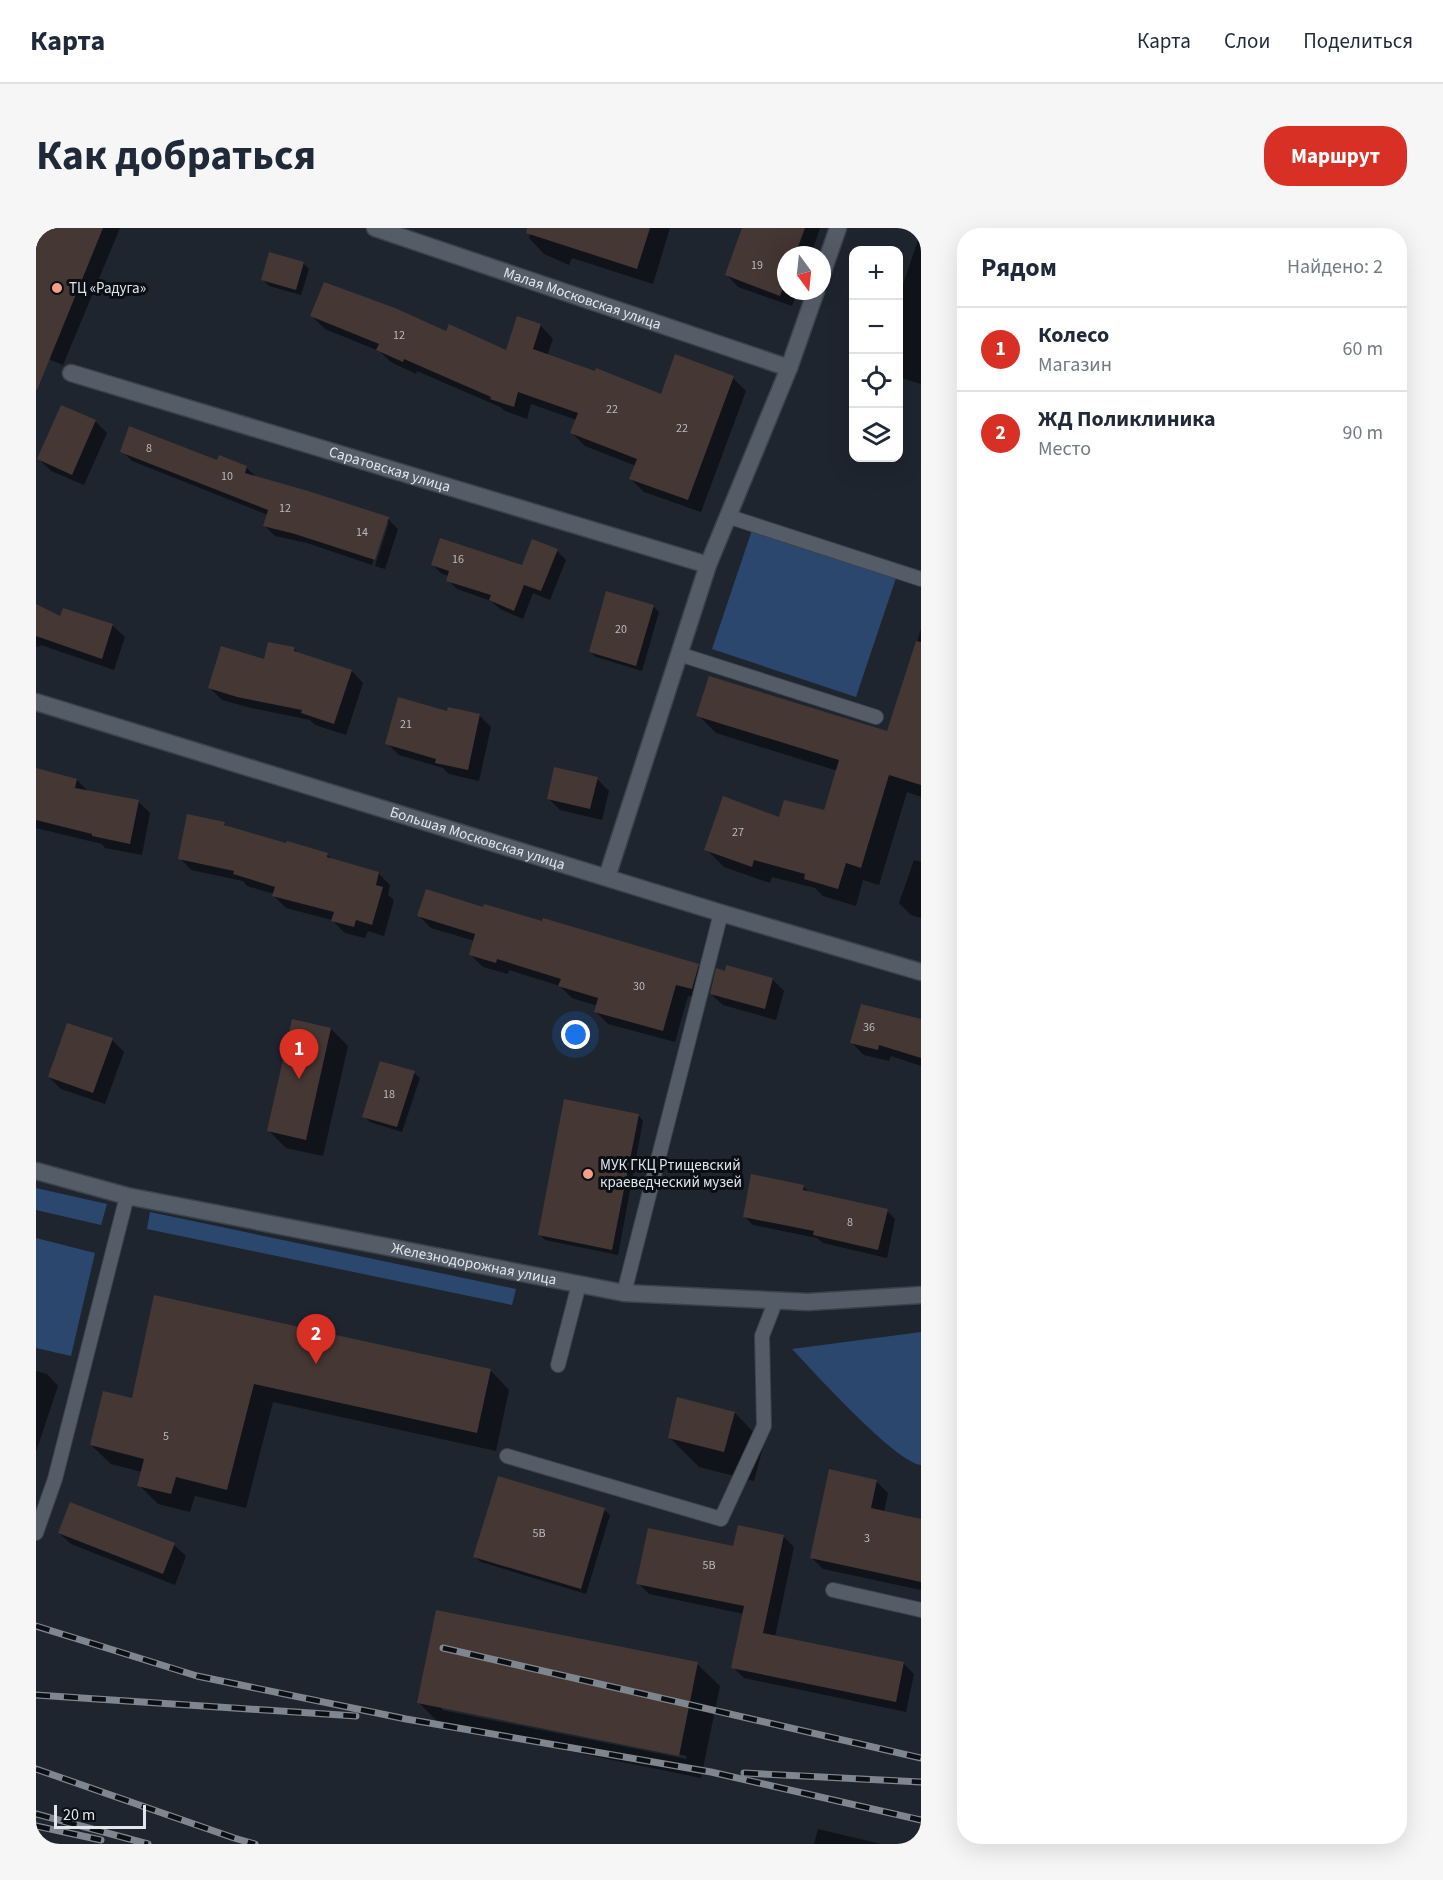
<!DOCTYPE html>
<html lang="ru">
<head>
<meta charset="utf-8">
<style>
  :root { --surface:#fff; --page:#f6f6f7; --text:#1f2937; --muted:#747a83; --line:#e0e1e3; --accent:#d93025 }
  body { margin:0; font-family:"Source Sans 3",sans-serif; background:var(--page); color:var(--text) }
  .controls { position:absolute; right:18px; top:18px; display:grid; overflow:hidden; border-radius:12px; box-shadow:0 6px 24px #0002 }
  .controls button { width:54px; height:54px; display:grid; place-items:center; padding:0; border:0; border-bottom:2px solid var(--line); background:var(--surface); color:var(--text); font:30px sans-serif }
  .compass { position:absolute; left:741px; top:18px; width:54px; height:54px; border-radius:50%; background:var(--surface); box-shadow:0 6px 24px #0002; rotate:165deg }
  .scale { position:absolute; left:18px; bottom:15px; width:92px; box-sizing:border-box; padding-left:6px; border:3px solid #e1e6ed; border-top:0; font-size:16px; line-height:21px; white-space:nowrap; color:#e1e6ed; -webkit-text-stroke:4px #0b0e12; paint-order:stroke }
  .you { position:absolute; left:540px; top:807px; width:21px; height:21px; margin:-15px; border:4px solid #fff; border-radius:50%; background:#1a73e8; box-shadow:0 0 0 9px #1a73e833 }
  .badge { display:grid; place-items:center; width:39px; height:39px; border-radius:50%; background:var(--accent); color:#fff; font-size:20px; font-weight:700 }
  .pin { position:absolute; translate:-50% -50px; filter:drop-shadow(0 2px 3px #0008) }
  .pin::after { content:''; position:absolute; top:32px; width:21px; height:18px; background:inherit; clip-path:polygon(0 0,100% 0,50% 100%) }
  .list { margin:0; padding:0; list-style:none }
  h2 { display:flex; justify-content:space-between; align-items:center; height:78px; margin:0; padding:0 24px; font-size:26px }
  h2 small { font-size:20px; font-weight:400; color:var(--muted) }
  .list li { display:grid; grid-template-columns:39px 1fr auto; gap:18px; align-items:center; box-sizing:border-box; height:84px; padding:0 24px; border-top:2px solid var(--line) }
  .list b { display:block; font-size:22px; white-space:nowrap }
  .list p { margin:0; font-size:20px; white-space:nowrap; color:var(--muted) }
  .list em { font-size:20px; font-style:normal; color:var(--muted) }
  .icon { flex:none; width:33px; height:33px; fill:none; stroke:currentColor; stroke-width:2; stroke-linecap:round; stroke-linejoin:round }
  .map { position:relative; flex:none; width:885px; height:1616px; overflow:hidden; border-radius:24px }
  header { display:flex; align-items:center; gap:36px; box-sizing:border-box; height:84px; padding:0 30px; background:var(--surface); border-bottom:2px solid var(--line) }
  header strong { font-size:28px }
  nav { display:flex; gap:33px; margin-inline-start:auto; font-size:21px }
  .intro { display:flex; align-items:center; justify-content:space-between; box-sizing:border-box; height:144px; padding:0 36px }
  h1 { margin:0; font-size:42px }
  .button { padding:15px 27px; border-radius:24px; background:var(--accent); color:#fff; font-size:21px; font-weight:700 }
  main { display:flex; gap:36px; padding:0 36px }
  aside { flex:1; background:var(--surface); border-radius:24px; box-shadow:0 6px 24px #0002 }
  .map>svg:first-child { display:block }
</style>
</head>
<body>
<header>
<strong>Карта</strong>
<nav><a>Карта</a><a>Слои</a><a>Поделиться</a></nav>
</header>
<div class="intro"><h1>Как добраться</h1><a class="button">Маршрут</a></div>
<main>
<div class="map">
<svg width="885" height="1616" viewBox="0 0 885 1616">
  <rect width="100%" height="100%" fill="#1e252f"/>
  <!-- green -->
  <g fill="#2c476e">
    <path d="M716 302 860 350 820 469 676 421Z"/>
    <path d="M0 960 71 976 65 997 0 982Z"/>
    <path d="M114 984 480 1061 476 1077 111 1001Z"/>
    <path d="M0 1010 59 1025 35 1128 0 1120Z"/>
    <path d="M885 1104V1237C859 1234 778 1144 756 1121Z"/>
  </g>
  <!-- shadow -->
  <g fill="#0007" fill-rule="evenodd">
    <path d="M0 0H84L27 137 0 126Z"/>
    <path d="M497 0H634L617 56 536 30 533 37 508 26 493 10Z"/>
    <path d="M708 0H784L775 27H750V63H762L756 78 702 59 691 47Z"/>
    <path d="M885 3V156L862 149V71Z"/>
    <path d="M267 35 273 41 265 67 233 58 227 52Z"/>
    <path d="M276 88 410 105 471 124 504 97 517 111 511 128 626 168 640 128 697 150 710 163 665 284 608 264 595 251 600 238 549 218 536 205 541 192 495 176 491 191 469 183 464 179 381 143 380 146 355 134 343 123 289 101Z"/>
    <path d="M59 193 71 205 48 257 15 243 3 231Z"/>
    <path d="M86 223 182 234 210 239 220 249 352 291 362 301 349 341 339 338 353 294H350L336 337 271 315 239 308 229 298 232 287 96 233Z"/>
    <path d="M521 323 530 332 514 372 497 365 487 391 464 381 455 373 421 361 412 352 413 348 406 346 397 337 486 339Z"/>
    <path d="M0 377 25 390 28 381 77 398 89 409 78 442 5 417 3 419 0 418Z"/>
    <path d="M617 378 623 384 606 443 560 429 554 424Z"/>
    <path d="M885 401V569L871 564 843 657 827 652 820 678 787 668 779 660 736 649 734 655 688 639 670 621 744 591 789 584 802 543 680 505 662 487 852 505Z"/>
    <path d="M258 421 263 426 316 443 327 455 310 507 279 497 274 492 215 480 186 472 174 460Z"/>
    <path d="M412 485 443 487 455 499 443 553 413 546 407 540 363 527 351 515Z"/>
    <path d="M0 542 41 552 53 564 102 573 114 585 106 627 69 620 66 616 0 600Z"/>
    <path d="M561 551 573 563 566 592 524 582 512 570Z"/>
    <path d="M188 596 192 599 251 617 291 626 298 633 342 645 354 657 352 667 358 672 348 708 332 703 329 710 309 705 296 692 250 680 238 668V666L211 658 207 653 155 642 144 630Z"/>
    <path d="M878 632 885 634V690L875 687 863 675Z"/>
    <path d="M448 681 662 737 674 749 668 772 652 768 639 814 572 796 560 784 562 778 536 770 524 758 473 742 472 746 447 739 435 727 439 713 395 700 383 688Z"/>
    <path d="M736 751 748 763 740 792 687 777 675 766Z"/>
    <path d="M885 793V838L855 828 853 833 828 827 816 815Z"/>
    <path d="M295 801 312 818 287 928 250 920 232 902Z"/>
    <path d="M76 812 88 824 69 876 25 861 13 849Z"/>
    <path d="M378 845 384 850 366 904 334 894 328 888Z"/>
    <path d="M602 887 607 893 582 1027 509 1012 504 1007Z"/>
    <path d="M767 958 774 965 851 983 859 991 851 1030 787 1015 781 1010 717 997 708 988Z"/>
    <path d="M120 1069 454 1142 473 1162 460 1223 237 1174 210 1280 159 1268 154 1284 122 1276 103 1257 106 1244 75 1236 55 1217 97 1172Z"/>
    <path d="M0 1143 11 1146 22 1158 0 1224Z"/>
    <path d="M699 1185 728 1215 718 1253 663 1239 633 1209Z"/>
    <path d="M840 1253 852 1265 848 1284 885 1292V1362L787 1341 775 1329Z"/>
    <path d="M35 1275 138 1317 150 1328 139 1357 35 1316 23 1305Z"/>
    <path d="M568 1282 574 1287 550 1366 445 1334 439 1329Z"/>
    <path d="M747 1308 758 1319 739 1409 867 1435 878 1446 870 1484 708 1450 697 1439 708 1386 613 1366 602 1355 699 1320Z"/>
    <path d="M661 1436 684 1458 665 1550 405 1497 382 1474ZM406 1478 651 1528 650 1531 406 1482Z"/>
    <path d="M782 1601 845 1616H778Z"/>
  </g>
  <!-- building -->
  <g fill="#453733">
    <path d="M0 0H67L1 162H0Z"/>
    <path d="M491 0H614L601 41 490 5Z"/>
    <path d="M706 0H769L759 27H750V51L744 68 689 47Z"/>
    <path d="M233 24 268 34 260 62 225 52Z"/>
    <path d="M288 54 359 80 410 103 413 96 470 122 481 88 505 96 497 121 559 143 560 140 625 166 639 126 698 148 652 272 593 251 601 231 534 205 542 185 482 164 478 179 454 171 455 169 368 131 367 134 340 122 343 116 274 88Z"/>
    <path d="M25 177 60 192 36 247 1 231Z"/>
    <path d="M93 198 181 232 183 227 211 238 209 245 272 263 353 289 339 332 259 306 227 298 232 282 84 224Z"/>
    <path d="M404 310 486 337 496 311 522 321 505 363 488 357 478 383 453 372 455 367 410 353 413 343 395 337Z"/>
    <path d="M570 363 618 377 600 438 553 424Z"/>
    <path d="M0 376 24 388 27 380 77 396 66 431 0 408Z"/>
    <path d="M880 413 885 414V557L853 547 825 640 810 635 802 661 768 651 769 646 718 632 716 639 668 622 687 568 743 589 748 572 788 582 803 532 660 488 673 448 851 503Z"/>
    <path d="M232 414 258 419V423L316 442 298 496 265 485 266 482 201 469 172 460 185 418 228 431Z"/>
    <path d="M362 469 411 483 412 479 444 486 432 542 399 535 400 531 349 516Z"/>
    <path d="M518 539 562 549 554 581 511 571Z"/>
    <path d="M0 540 41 551 39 560 103 572 94 616 56 608V606L0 592Z"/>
    <path d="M151 586 189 594 188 597 250 615 251 613 292 625 291 629 343 644 340 657 347 659 336 697 320 692 318 699 295 693 298 684 236 668 239 659 197 646 198 643 142 631Z"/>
    <path d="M390 661 447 679 448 676 506 693 507 690 663 736 656 761 640 757 627 803 558 784 562 770 522 758 525 751 461 731 460 735 433 727 439 706 381 688Z"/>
    <path d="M690 737 737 750 729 781 674 766 680 740 689 743Z"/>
    <path d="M825 776 885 791V830L843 817 842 822 814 815Z"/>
    <path d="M256 791 295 800 270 912 231 903Z"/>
    <path d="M31 795 77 810 57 865 12 849Z"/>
    <path d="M344 833 379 843 361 899 326 889Z"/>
    <path d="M528 871 603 886 576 1022 502 1007Z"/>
    <path d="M715 946 768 957 767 962 852 981 842 1022 777 1007 778 1003 707 989Z"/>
    <path d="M118 1067 455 1141 441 1205 218 1156 191 1262 140 1249 135 1266 101 1258 108 1231 54 1217 67 1163 96 1170Z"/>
    <path d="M641 1169 699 1184 688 1224 632 1210Z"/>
    <path d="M793 1241 841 1252 835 1280 885 1291V1354L774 1330Z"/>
    <path d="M462 1248 569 1280 545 1361 437 1329Z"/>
    <path d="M34 1274 139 1315 127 1346 22 1305Z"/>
    <path d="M702 1297 748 1307 727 1405 868 1434 860 1474 695 1440 708 1378 600 1356 612 1300 697 1318Z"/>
    <path d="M400 1382 662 1434 643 1528 381 1475Z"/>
  </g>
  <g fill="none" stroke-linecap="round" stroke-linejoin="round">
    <!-- service casing -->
    <g stroke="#3c424a" stroke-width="16">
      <g id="service">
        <path d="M691 288 885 351"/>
        <path d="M643 426 840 489"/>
        <path d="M588 1065 685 685"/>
        <path d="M522 1137 543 1056"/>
        <path d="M471 1228 685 1291 728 1198 726 1108 740 1072"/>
        <path d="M0 1305 19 1251 91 968"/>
        <path d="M797 1362 885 1382"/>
      </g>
    </g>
    <!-- minor casing -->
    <g stroke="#3c424a" stroke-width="19">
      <g id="minor">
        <path id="s1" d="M339 0 753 140"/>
        <path d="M786 46 802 0"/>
        <path id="s2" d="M35 145 672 337"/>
        <path id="s3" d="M0 474 685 685 885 744"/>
        <path d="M571 649 672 337 753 140 780 63"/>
      </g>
    </g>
    <!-- tertiary casing -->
    <g stroke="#3c424a" stroke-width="19">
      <g id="tertiary">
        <path id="s4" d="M0 943 91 968 588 1065 772 1074 885 1067"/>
      </g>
    </g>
    <!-- service -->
    <use href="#service" stroke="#545c68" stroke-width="14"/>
    <!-- minor -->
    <use href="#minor" stroke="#545c68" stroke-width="16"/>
    <!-- tertiary -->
    <use href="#tertiary" stroke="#545c68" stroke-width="16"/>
    <!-- rail casing -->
    <g stroke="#80868f" stroke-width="7">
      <g id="rail">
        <path d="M0 1398 161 1448 370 1491 675 1544 885 1592"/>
        <path d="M407 1420 885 1530"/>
        <path d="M0 1467 320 1488"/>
        <path d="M0 1541 198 1610 219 1616"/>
        <path d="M708 1545 885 1554"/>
        <path d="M0 1586 112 1616"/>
        <path d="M0 1598 65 1612"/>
      </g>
    </g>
    <!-- rail -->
    <use href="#rail" stroke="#0b0e12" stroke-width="4.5" stroke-dasharray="14" stroke-linecap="butt"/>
  </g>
  <!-- markers -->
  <g fill="#f49e8a" stroke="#0b0e12" stroke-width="2">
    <circle cx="21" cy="60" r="6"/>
    <circle cx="552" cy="946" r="6"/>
  </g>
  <g text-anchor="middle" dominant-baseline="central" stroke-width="6" stroke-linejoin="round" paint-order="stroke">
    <!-- number labels -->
    <g font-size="12" fill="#bababe">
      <text x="721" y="37">19</text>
      <text x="363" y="107">12</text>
      <text x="576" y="181">22</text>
      <text x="646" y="200">22</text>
      <text x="113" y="220">8</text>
      <text x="191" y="248">10</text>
      <text x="249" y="280">12</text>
      <text x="326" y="304">14</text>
      <text x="422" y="331">16</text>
      <text x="585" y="401">20</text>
      <text x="370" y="496">21</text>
      <text x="702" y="604">27</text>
      <text x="603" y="758">30</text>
      <text x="833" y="799">36</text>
      <text x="353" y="866">18</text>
      <text x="814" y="994">8</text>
      <text x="130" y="1208">5</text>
      <text x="503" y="1305">5В</text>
      <text x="831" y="1310">3</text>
      <text x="673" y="1337">5В</text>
    </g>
    <!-- poi labels -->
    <g font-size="15" fill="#e1e6ed" stroke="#0b0e12" text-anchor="start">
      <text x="33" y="60">ТЦ «Радуга»</text>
      <text x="564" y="937">МУК ГКЦ Ртищевский<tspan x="564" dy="17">краеведческий музей</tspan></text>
    </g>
    <!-- street labels -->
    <g font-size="15" fill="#e1e6ed" stroke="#0b0e12">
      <text stroke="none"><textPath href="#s1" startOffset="219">Малая Московская улица</textPath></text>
      <text stroke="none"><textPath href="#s2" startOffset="333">Саратовская улица</textPath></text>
      <text stroke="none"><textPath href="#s3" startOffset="462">Большая Московская улица</textPath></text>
      <text stroke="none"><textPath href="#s4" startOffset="448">Железнодорожная улица</textPath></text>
    </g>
  </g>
</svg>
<div class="controls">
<button>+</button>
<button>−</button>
<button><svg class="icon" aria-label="locate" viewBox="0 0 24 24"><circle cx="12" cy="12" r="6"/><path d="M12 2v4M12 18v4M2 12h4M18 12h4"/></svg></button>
<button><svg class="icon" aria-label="layers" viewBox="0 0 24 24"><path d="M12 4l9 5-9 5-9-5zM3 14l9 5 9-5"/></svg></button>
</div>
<svg class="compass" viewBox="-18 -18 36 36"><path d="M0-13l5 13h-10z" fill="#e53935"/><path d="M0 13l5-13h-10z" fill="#747a83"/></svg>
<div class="scale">20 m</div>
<div class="you"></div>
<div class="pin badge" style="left:263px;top:851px">1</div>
<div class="pin badge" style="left:280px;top:1136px">2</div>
</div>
<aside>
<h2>Рядом<small>Найдено: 2</small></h2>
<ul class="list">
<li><span class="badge">1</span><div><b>Колесо</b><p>Магазин</p></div><em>60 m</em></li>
<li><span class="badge">2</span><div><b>ЖД Поликлиника</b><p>Место</p></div><em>90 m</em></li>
</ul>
</aside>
</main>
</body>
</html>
